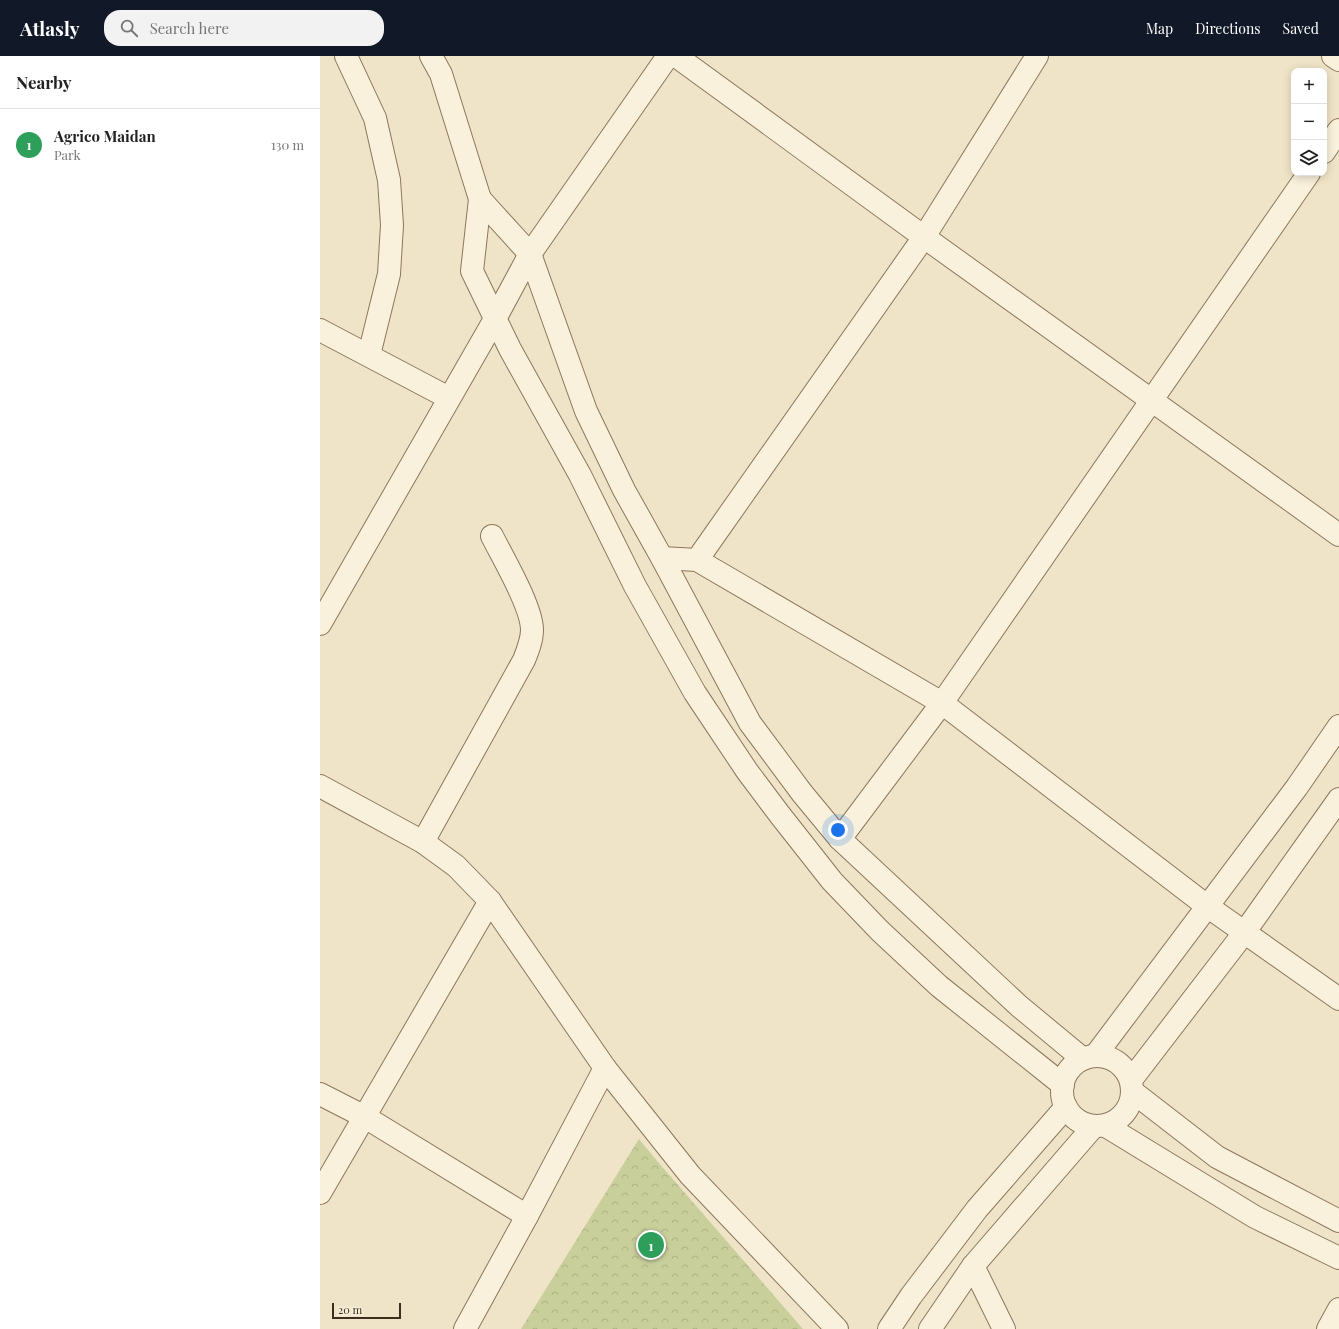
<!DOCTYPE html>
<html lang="en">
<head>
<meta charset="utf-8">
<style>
  :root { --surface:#fff; --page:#f2f2f2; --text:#222; --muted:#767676; --line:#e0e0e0; --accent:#111827 }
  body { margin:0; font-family:"Playfair Display",serif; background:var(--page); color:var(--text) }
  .controls { position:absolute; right:12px; top:12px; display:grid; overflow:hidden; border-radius:8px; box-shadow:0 2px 10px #0003 }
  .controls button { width:36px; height:36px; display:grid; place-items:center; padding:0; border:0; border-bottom:1px solid var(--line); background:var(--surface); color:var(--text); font:20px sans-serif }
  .scale { position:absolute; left:12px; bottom:10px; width:69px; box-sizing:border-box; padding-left:4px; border:2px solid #3d2e20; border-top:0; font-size:11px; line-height:14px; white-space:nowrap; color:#3d2e20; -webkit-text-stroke:3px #f7eed8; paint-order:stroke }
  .you { position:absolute; left:518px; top:774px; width:14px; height:14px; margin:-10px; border:3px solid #fff; border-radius:50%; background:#1a73e8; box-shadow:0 0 0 6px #1a73e833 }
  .badge { display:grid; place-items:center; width:26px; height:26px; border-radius:50%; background:var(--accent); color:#fff; font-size:13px; font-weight:700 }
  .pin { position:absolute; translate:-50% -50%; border:2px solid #fff; box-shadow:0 1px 4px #0006 }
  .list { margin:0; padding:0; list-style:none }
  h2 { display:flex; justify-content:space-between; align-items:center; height:52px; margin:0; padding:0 16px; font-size:17px }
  h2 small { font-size:13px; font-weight:400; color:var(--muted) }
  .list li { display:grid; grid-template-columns:26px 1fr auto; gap:12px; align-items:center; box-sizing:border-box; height:72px; padding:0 16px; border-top:1px solid var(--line) }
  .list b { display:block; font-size:15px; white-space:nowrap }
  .list p { margin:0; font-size:13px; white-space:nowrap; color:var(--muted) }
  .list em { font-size:13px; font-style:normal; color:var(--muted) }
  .icon { flex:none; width:22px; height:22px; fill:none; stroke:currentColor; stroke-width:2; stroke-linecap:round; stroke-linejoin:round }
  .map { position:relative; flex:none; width:1019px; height:1273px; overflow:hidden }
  header { display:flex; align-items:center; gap:24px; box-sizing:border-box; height:56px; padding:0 20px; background:var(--accent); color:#fff }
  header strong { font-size:19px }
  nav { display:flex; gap:22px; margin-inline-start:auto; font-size:14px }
  .search { width:280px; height:36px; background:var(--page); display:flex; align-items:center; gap:10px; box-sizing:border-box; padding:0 14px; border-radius:16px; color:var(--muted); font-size:15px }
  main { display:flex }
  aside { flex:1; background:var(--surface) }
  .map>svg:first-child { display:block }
</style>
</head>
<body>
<header>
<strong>Atlasly</strong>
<div class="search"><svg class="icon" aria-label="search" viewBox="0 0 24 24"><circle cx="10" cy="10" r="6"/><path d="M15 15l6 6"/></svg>Search here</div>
<nav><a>Map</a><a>Directions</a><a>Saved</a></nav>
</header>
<main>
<aside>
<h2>Nearby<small></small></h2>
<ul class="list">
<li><span class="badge" style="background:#2e9e5b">1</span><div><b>Agrico Maidan</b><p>Park</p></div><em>130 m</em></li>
</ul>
</aside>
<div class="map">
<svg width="1019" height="1273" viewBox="0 0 1019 1273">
  <defs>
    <pattern id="forest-crowns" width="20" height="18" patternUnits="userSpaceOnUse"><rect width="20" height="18" fill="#c9cf9b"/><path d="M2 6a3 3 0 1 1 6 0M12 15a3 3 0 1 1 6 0" fill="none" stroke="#aeb285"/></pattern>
  </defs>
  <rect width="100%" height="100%" fill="#f0e4c8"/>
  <!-- forest -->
  <path fill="url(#forest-crowns)" d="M319 1083 338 1106 483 1273H201Z"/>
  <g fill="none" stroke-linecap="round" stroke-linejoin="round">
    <!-- minor casing -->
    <g stroke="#8d765c" stroke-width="24">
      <g id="minor">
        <path d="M26 0 55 62 69 124 72 169 69 218 49 299"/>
        <path d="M111 0 121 18 160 143 152 215 190 293 260 419 315 530 375 637 427 715 460 759 512 825 560 875 619 930 743 1029"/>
        <path d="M356 0 604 181 1019 479"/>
        <path d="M1013 0 1019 4"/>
        <path d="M1004 96 1019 74"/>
        <path d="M160 143 210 198 266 355 304 434 342 502 430 667 482 737 520 783 699 950 763 1003"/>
        <path d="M0 274 129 342"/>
        <path d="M342 502 377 504 622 647 887 850 1019 943"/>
        <path d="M377 504 604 181 717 0"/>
        <path d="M0 568 175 263 210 198 348 0"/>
        <path d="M0 730 103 786 136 810 170 845 285 1012 370 1119 517 1273"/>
        <path d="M520 783 622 647 989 117"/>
        <path d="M103 786 204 604C208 594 212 584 212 574 212 551 183 502 172 480"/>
        <path d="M775 1000 977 731 1019 670"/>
        <circle cx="777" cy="1035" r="35"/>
        <path d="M811 1024 924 877 1019 743"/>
        <path d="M813 1036 897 1101 1019 1165"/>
        <path d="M0 1038 45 1061 207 1160"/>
        <path d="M786 1070 935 1161 1019 1202"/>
        <path d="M0 1137 170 845"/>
        <path d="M653 1210 684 1273"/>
        <path d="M145 1273 207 1160 285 1012"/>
        <path d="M569 1273 591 1240 657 1153 746 1051"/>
        <path d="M610 1273 653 1210 774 1070"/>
        <path d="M1008 1273 1019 1253"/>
      </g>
    </g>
    <!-- minor -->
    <use href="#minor" stroke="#faf1dc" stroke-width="22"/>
  </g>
</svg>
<div class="controls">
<button>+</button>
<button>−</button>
<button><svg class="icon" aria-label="layers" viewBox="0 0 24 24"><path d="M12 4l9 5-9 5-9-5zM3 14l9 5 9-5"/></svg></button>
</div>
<div class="scale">20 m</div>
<div class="you"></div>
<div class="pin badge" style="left:331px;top:1189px;background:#2e9e5b">1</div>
</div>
</main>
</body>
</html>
